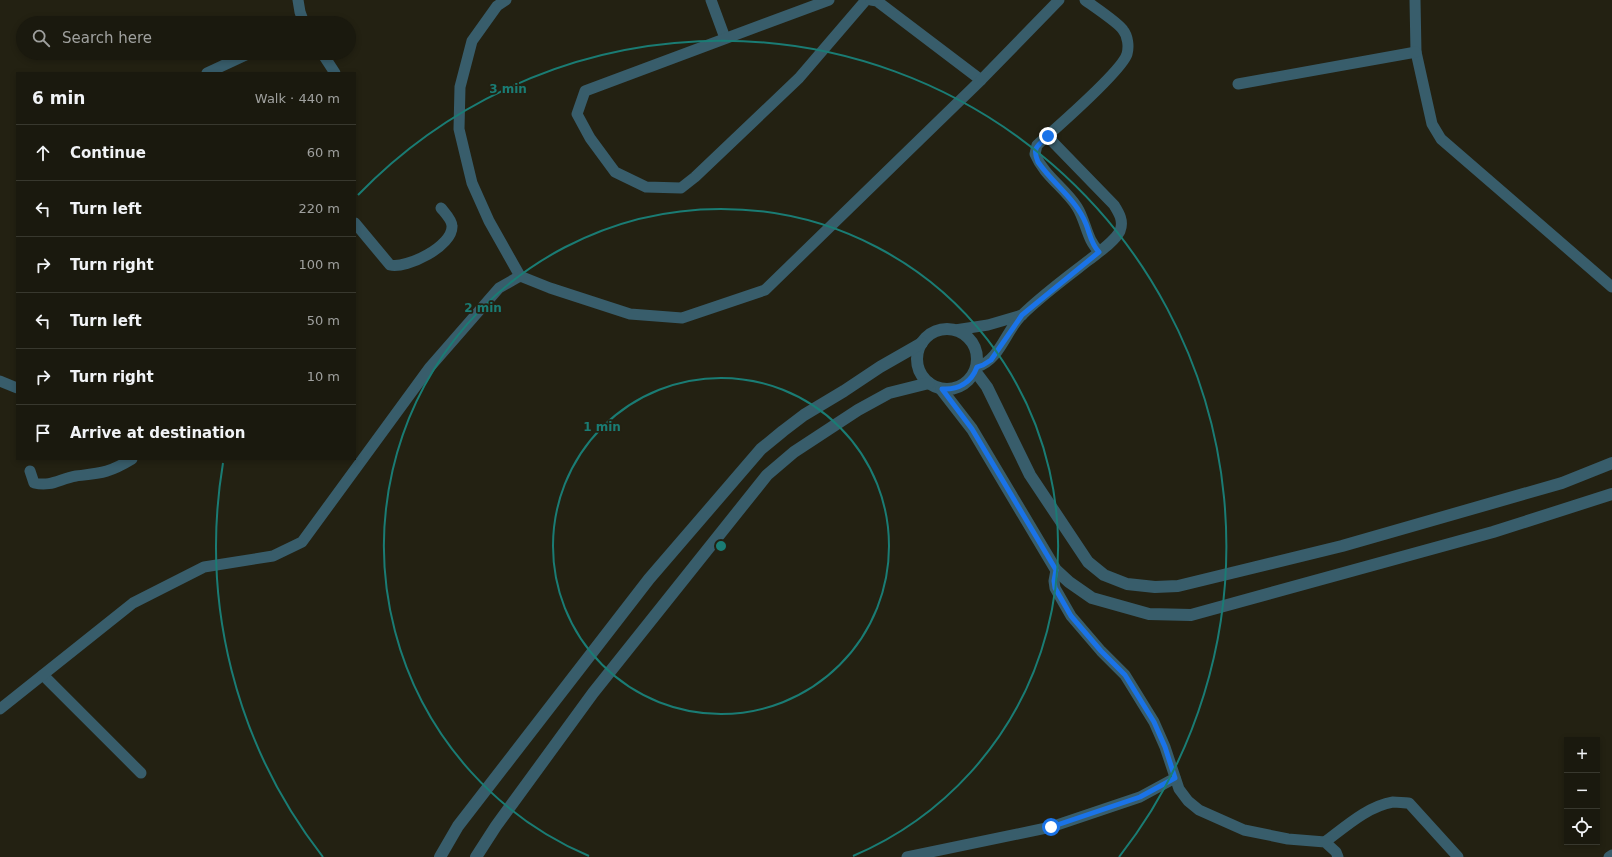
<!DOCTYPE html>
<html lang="en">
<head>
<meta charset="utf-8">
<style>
  :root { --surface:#1a190e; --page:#27261c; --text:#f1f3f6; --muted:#9fa09e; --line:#38382e }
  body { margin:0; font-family:"DejaVu Sans",sans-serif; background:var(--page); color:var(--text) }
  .controls { position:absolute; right:12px; bottom:12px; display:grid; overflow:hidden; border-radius:0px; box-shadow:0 2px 6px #0003 }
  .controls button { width:36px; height:36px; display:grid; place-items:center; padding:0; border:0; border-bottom:1px solid var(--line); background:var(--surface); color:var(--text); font:20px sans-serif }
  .stop { position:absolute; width:12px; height:12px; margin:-9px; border:3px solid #1a73e8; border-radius:50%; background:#fff }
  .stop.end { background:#1a73e8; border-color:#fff; box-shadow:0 1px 4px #0008 }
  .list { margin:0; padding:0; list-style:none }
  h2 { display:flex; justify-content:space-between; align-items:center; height:52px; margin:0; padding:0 16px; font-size:17px }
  h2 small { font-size:13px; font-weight:400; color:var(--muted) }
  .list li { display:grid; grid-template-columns:26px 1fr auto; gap:12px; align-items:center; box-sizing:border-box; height:56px; padding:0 16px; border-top:1px solid var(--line) }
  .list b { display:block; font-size:15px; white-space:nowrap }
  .list em { font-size:13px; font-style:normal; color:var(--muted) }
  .icon { flex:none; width:22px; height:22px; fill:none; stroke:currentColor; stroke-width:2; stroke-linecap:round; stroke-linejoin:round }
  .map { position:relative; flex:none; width:1612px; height:857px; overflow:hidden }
  .search { position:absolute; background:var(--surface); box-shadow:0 2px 6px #0003; left:16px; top:16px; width:340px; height:44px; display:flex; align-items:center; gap:10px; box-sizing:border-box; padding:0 14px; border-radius:22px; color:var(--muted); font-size:15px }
  .panel { position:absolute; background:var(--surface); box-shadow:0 2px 6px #0003; left:16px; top:72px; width:340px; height:388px; border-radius:0px }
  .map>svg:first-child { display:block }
</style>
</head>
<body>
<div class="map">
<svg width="1612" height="857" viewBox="0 0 1612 857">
  <rect width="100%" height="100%" fill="#232112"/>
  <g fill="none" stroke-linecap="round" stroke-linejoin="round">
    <!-- minor -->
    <g stroke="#385d6b" stroke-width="11">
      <path d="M298 0 300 12 304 23"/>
      <path d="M506 0 497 6 472 41 460 87 459 129 472 183 489 221 520 276"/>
      <path d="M711 0 725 38"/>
      <path d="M829 0 585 91 577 114 590 138 615 172 646 187 681 188 695 177 799 78 866 0"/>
      <path d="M871 0 877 1 981 80"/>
      <path d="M1085 0C1093 6 1119 23 1123 30 1128 36 1129 47 1127 54 1122 71 1054 130 1037 145L1035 154C1044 176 1065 188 1077 207 1086 221 1087 241 1099 251"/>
      <path d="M1415 0 1416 52 1432 124 1441 139 1612 287"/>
      <path d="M322 53 335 73"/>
      <path d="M207 73 250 53"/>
      <path d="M1238 84 1416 52"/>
      <path d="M355 223 390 265C407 269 453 246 452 226 452 220 445 213 441 208"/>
      <path d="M955 330 988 325 1022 315"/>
      <path d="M977 367C1000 360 1006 330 1022 315 1041 296 1067 277 1089 260 1099 252 1114 242 1120 231 1124 221 1119 213 1114 205L1047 136"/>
      <path d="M0 381 17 388"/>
      <path d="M30 471 34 483C52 487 59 479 76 476 101 473 109 473 132 459"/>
      <path d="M1056 570 1054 581 1055 588 1071 616 1101 651 1125 675 1154 722 1165 747 1179 789 1188 801 1199 810 1244 830 1288 839 1325 842 1336 852 1338 857"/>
      <path d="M43 675 141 773"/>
      <path d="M0 709 133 603 204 567 273 556 302 542 430 367 499 288 520 276 550 288 630 314 682 318 765 290 981 80 1059 0"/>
      <path d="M1325 842C1345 827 1368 806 1393 802 1398 802 1404 803 1409 803L1458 857"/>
      <path d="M907 857 1051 827 1140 797 1175 778"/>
      <path d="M1609 857 1612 855"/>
    </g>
    <!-- tertiary -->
    <g stroke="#385d6b" stroke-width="12">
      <circle cx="947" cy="359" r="30"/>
      <path d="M975 371 987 387 1030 475 1088 562 1104 575 1127 584 1155 587 1178 586 1342 546 1562 483 1612 463"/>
      <path d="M941 389 972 429 1056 570 1069 582 1092 598 1149 614 1191 615 1493 532 1612 494"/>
      <path d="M440 857 458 826 649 579 761 449 783 431 804 415 844 391 880 367 922 343"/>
      <path d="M476 857 496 826 593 693 767 475 794 452 858 410 889 393 929 383"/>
    </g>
  </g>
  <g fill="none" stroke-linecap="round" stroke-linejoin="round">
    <!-- route -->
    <path stroke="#1a73e8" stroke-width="5" d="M1048 136C1037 146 1032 148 1038 162 1053 184 1076 199 1086 224 1090 234 1091 244 1099 252L1022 315 991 360 983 365 977 367C971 383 958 390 942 389L972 429 1056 570 1054 581 1055 588 1071 616 1101 651 1125 675 1154 722 1165 747 1175 778 1140 797 1051 827"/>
  </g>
  <!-- distance rings -->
  <g fill="none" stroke="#1a7c74" stroke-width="2">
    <circle cx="721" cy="546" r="168"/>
    <path d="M589 856A337 337 0 1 1 853 856"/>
    <path d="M323 857A505 505 0 0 1 223 463M358 195A505 505 0 0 1 1119 857"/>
  </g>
  <circle cx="721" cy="546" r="6" fill="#1a7c74" stroke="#232112" stroke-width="2"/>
  <g font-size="12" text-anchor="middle" font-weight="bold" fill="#1a7c74" stroke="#232112" stroke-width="3.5" stroke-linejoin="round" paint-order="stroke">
    <text x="508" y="93">3 min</text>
    <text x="483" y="312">2 min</text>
    <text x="602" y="431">1 min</text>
  </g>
</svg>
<div class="controls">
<button>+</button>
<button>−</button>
<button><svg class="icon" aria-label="locate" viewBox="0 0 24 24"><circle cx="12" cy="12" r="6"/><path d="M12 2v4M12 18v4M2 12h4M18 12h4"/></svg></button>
</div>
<div class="stop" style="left:1051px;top:827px"></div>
<div class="stop end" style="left:1048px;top:136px"></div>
<div class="search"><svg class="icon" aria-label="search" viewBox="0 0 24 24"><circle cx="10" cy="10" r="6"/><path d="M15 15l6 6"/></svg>Search here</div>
<section class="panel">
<h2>6 min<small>Walk · 440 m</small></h2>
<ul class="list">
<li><svg class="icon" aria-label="ahead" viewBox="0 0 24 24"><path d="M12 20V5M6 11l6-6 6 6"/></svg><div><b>Continue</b></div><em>60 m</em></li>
<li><svg class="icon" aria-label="left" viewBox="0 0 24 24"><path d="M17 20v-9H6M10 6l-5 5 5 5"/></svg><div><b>Turn left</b></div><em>220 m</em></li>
<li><svg class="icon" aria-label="right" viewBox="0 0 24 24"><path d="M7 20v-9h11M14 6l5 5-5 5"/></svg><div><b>Turn right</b></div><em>100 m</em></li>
<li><svg class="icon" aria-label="left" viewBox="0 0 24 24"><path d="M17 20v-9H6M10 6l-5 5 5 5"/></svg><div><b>Turn left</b></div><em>50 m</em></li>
<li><svg class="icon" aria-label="right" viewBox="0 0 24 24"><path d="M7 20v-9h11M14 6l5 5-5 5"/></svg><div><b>Turn right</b></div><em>10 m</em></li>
<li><svg class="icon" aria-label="arrive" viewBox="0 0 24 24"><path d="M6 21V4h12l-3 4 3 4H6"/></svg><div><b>Arrive at destination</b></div></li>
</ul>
</section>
</div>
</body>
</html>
